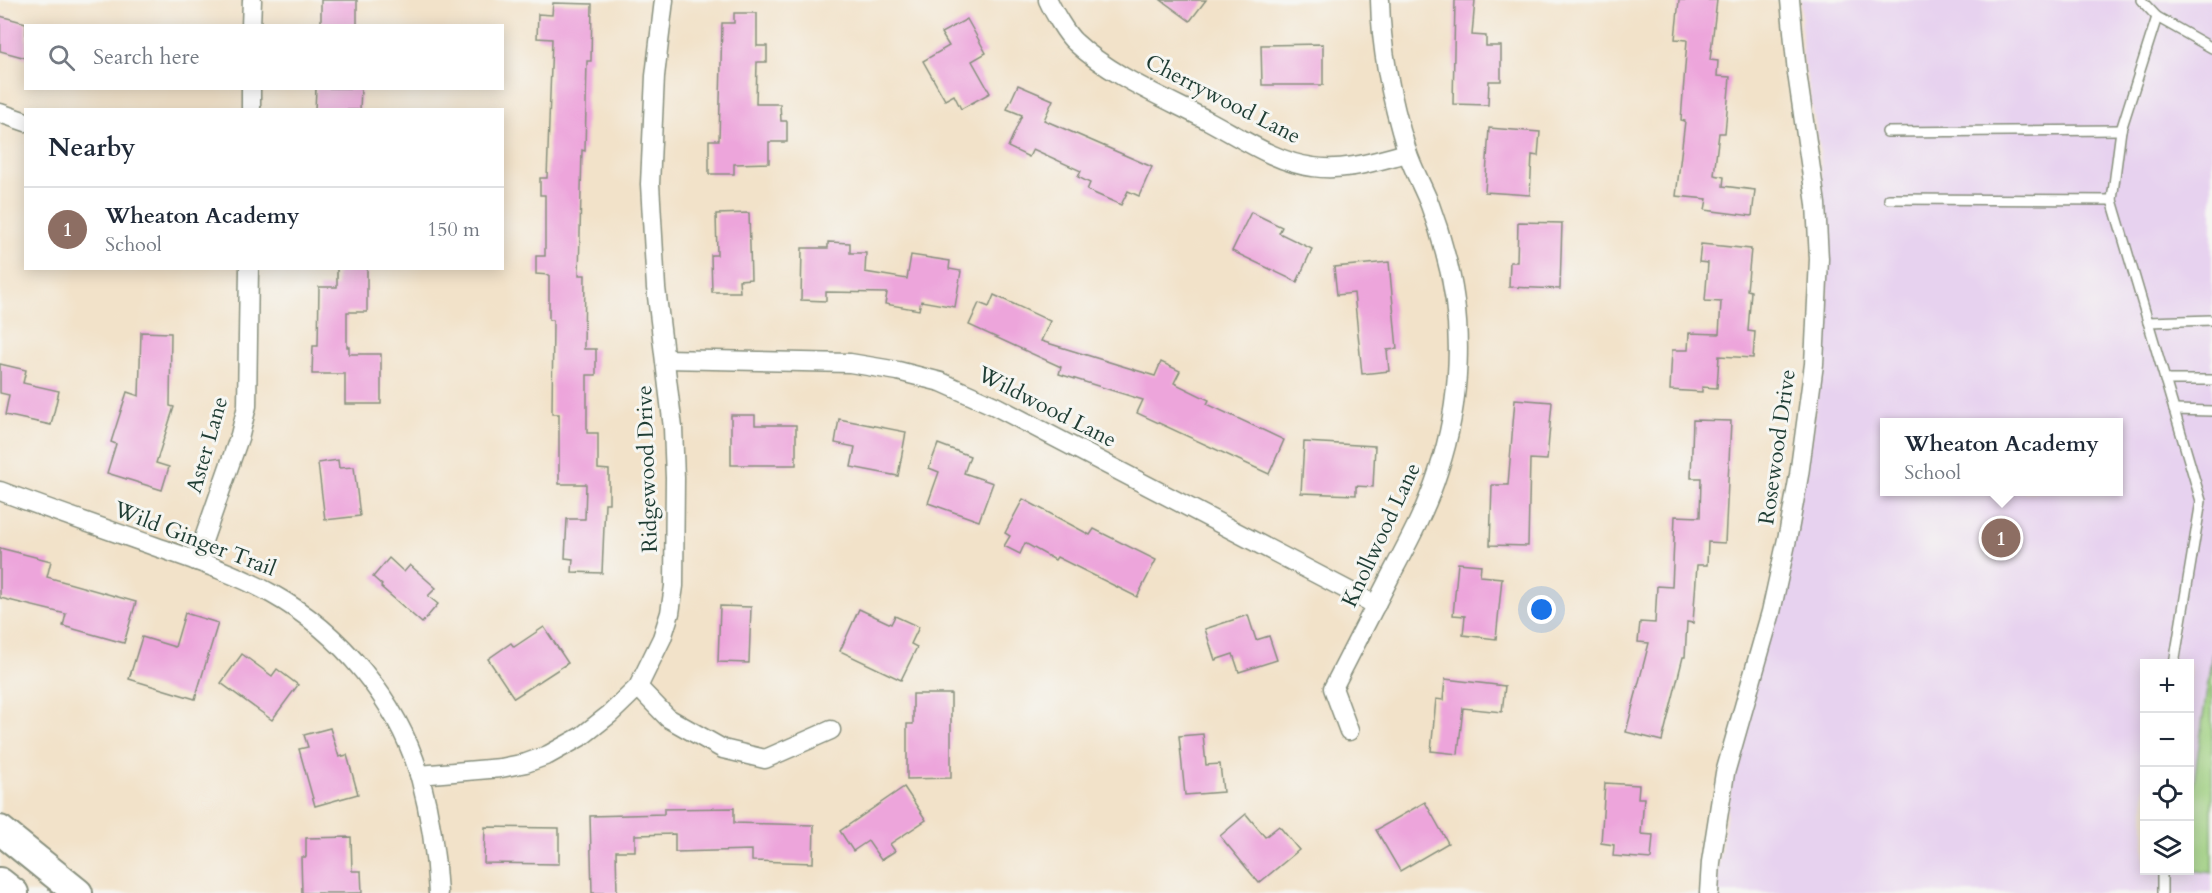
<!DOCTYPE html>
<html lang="en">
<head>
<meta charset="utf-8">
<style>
  :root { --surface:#fff; --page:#f2f2f3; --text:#1f2937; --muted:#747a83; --line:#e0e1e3; --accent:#1f6fb2 }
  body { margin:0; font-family:Cardo,serif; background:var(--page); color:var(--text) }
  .controls { position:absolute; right:18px; bottom:18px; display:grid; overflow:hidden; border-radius:0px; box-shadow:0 3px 15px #0003 }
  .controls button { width:54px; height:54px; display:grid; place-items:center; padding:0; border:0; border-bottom:2px solid var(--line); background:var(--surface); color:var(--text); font:30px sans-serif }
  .you { position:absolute; left:1542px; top:610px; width:21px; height:21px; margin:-15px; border:4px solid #fff; border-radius:50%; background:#1a73e8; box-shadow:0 0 0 9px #1a73e833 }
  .badge { display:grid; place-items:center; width:39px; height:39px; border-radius:50%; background:var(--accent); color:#fff; font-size:20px; font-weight:700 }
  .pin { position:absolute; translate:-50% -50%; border:3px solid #fff; box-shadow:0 2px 6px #0006 }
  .popup { position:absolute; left:1880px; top:418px; width:243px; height:78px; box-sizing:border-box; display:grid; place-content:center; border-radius:0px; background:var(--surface); filter:drop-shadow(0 2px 4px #0005); font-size:20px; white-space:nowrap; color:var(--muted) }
  .popup b { font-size:22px; color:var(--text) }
  .popup::after { content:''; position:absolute; left:50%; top:100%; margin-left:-12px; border:12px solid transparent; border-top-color:var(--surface) }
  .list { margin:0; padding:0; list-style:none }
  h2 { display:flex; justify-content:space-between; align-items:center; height:78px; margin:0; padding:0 24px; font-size:26px }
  h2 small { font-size:20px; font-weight:400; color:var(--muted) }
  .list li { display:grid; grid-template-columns:39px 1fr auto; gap:18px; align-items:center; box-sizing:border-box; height:84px; padding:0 24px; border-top:2px solid var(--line) }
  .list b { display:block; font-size:22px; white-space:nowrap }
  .list p { margin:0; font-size:20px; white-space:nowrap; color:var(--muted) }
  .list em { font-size:20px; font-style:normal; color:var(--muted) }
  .icon { flex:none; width:33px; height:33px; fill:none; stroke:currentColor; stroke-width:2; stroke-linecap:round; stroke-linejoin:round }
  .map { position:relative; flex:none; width:2212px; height:893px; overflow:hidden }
  .search { position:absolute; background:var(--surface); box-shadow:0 3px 15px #0003; left:24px; top:24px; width:480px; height:66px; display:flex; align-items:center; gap:15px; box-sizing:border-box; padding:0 21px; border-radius:0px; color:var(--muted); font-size:22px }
  .panel { position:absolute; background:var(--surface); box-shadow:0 3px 15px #0003; left:24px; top:108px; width:480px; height:162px; border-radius:0px }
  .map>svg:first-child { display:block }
</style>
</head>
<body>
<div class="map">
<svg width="2212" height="893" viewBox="0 0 2212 893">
  <rect width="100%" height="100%" fill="#f6f6f2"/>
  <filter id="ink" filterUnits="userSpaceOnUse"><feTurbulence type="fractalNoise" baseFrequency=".0167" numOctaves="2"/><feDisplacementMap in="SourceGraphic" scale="12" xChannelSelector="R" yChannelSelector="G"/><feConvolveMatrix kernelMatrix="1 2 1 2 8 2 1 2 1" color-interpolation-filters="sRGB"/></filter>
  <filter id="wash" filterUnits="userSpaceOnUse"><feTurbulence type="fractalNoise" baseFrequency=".008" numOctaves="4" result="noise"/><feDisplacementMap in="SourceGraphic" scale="24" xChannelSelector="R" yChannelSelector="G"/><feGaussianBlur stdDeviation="1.35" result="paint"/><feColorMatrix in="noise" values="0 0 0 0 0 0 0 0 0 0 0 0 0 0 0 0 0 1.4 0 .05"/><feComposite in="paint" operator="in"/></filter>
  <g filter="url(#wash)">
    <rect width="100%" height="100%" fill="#f2e2c9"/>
    <!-- built -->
    <path fill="#e7d2ef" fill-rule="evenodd" d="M1801 0H2212V893H1716V882L1733 774 1813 430 1828 289 1820 150 1802 51ZM1884 422H2118V492H1884ZM2144 664H2190V870H2144Z"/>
    <!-- green -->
    <path fill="#a1d282" stroke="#60885b" stroke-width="1.5" d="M2212 653V873L2190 870V810Z"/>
    <g id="blocks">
      <!-- building -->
      <g fill="#eda5db">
        <rect x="321" y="0" width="36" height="26"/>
        <path d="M1161 0H1206L1190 21Z"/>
        <path d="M1455 0H1475L1472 35 1486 36V46H1501V81H1489L1488 105 1453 104Z"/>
        <path d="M1679 0H1717L1710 60 1718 61 1717 76 1730 77 1725 133H1719L1714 175 1724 177 1723 186 1755 190 1752 216 1705 210 1707 199 1676 196 1685 121 1681 120 1687 40 1675 39Z"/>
        <path d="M553 3 592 4 591 61H587L585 151 582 150 579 275H585L584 349H596V375H587V433H598V469L609 470V503H605L602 573 572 572 573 559 565 558 567 519H585L586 484H559V414H552L553 320H549V275L536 274V256H545V195H540V178H547L552 39 537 38 538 14 552 15Z"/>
        <path d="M734 13H757V46H767V62H757L756 104H780L781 121H787V142H769V163L734 164V174H709V140H719L722 23H734Z"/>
        <path d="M0 16 26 23V58L0 51Z"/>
        <path d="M967 19 986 53 972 61 990 93 961 109 954 95 945 100 923 61 949 46 941 33Z"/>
        <path d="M1323 44V85H1262L1261 45Z"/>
        <path d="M1018 85 1053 100 1044 120 1152 167 1139 196 1128 191 1121 205 1087 190 1090 183 1078 177 1081 171 1033 149 1029 157 1008 147 1022 115 1007 109Z"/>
        <path d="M316 88H361L360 110H315Z"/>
        <path d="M1489 128 1540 132 1538 156 1532 155 1530 195 1485 192Z"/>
        <path d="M1251 212 1282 227 1279 233 1312 249 1297 282 1232 251Z"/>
        <path d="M749 213 751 279 739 280 740 292H712L711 255H717L716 214Z"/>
        <path d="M1518 222 1562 223 1560 289 1509 287 1510 262H1517Z"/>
        <path d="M828 242 850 243V253H866L865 272 907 279 911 255 950 261 949 269 961 271 955 307 921 301 919 310 885 304 887 293 826 292V301L801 300 802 248H828Z"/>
        <path d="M1701 244 1751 249 1747 290 1751 291 1748 331 1755 332 1753 358 1719 356 1717 388 1702 387V392L1670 390 1672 350H1688L1689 333 1719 334 1721 302 1705 301 1708 263 1699 262Z"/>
        <path d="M1389 262 1397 349 1387 350 1389 371 1362 374 1354 293 1337 295 1334 267Z"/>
        <path d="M337 268H367V312H347V347H349V354H381V404H345V374H312L313 346H318L319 287H337Z"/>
        <path d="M994 295 1050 321 1041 341 1155 376 1161 362 1180 371 1174 383 1209 400 1207 404 1284 440 1269 474 1137 413 1143 400 1059 374 1061 367 969 325 979 303 989 307Z"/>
        <path d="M141 332 171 333 170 406 174 407 156 463 169 467 162 490 107 473 116 444 111 442 127 392 139 396Z"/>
        <path d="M0 364 26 370 23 383 59 391 51 425 5 415 9 395 0 393Z"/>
        <path d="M1515 399 1552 402 1547 460 1530 459 1528 546 1490 545 1492 485H1508Z"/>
        <path d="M731 415H755V425H796V465H731Z"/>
        <path d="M839 419 906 432 898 476 851 467 855 447 835 443Z"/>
        <path d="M1693 420 1731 421 1725 543 1708 542 1707 565H1697L1693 623 1687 622 1685 657H1683L1662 741 1626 732 1649 643 1638 642 1640 622 1655 623 1657 586 1672 587 1675 516 1700 517 1701 478H1691Z"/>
        <path d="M1304 442 1375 446 1373 487 1356 486V495L1301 493Z"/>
        <path d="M938 444 970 456 964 473 993 483 979 521 928 503 939 472 929 468Z"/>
        <path d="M338 460 339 468 354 467 360 516 325 520 318 463Z"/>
        <path d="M1023 499 1090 535 1094 529 1156 560 1137 597 1057 557 1055 560 1025 543 1020 554 1004 546 1010 536 1005 533Z"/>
        <path d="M0 548 51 561 47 577 136 602 124 643 63 626 66 614 0 598Z"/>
        <path d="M389 558 404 572 410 565 436 588 428 596 438 604 422 623 381 587 382 585 373 577Z"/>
        <path d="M1458 563 1481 565 1480 576 1502 578 1496 639 1463 635 1465 616 1453 615Z"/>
        <path d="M720 606 751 607 749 663 718 662Z"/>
        <path d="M859 609 891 624 895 616 919 627 911 644 917 647 901 680 840 651Z"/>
        <path d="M185 613 218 623 195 699 129 679 142 637 175 647Z"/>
        <path d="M1248 615 1256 640 1269 636 1277 660 1239 672 1233 654 1215 660 1205 629Z"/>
        <path d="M544 627 568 663 514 698 488 659 511 643 514 647Z"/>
        <path d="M242 654 272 676 277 669 298 685 272 720 221 683Z"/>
        <path d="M1445 679 1505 686 1502 712 1463 708 1458 754 1431 751 1436 699 1443 700Z"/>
        <path d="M913 694H951V778L907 779V724H913Z"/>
        <path d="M330 728 339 757 347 755 358 794 315 806 299 749 308 747 304 735Z"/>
        <path d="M1203 734 1206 765 1220 764 1223 792 1185 795 1179 736Z"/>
        <path d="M1605 783 1639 785 1638 798H1644L1641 834 1653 835 1651 859 1613 856 1614 845 1601 843Z"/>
        <path d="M904 787 926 820 890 844 895 851 881 860 868 841 853 851 840 831Z"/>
        <path d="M1425 802 1448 843 1400 871 1376 830Z"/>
        <path d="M734 808V823L814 825 813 863 752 861V850L675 852V834L635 835V851H616L617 893H592L590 816 664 814V809Z"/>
        <path d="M1246 814 1265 837 1279 826 1299 850 1259 883 1220 836Z"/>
        <path d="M485 827 559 828V864L484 863Z"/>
        <path d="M351 837 352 871H361L362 893H302L301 857H306V838Z"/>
      </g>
    </g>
  </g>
  <g filter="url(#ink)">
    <use href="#blocks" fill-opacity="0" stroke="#88907e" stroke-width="1.5"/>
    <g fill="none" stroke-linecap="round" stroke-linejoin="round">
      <!-- service casing -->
      <g stroke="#88907e" stroke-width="12">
        <g id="service">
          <path d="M2141 0 2157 17"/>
          <path d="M1887 132 2121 130"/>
          <path d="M1889 199 2112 200"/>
          <path d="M2148 322 2212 320"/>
          <path d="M2165 380H2212"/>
          <path d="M2174 410 2212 411"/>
          <path d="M2174 664 2201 501 2112 200 2121 130 2157 17 2212 48"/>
          <path d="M2162 870V893"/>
        </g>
      </g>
      <!-- minor casing -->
      <g stroke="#88907e" stroke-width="21">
        <g id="minor">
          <path d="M1048 0C1053 11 1066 34 1075 42 1111 76 1165 98 1209 121 1241 138 1277 163 1313 167 1345 172 1376 161 1407 153"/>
          <path d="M251 26 252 0"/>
          <path d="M251 110V88"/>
          <path d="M0 113 26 122"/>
          <path d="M666 359 850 363 898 371 941 382 995 406 1376 605"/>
          <path d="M0 491C51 510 103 528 154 546 194 560 235 573 272 594 340 632 398 701 420 777 430 814 436 854 438 893"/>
          <path d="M196 561 240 435 247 406 249 268"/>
          <path d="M638 687 668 718 723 749 765 759 831 730"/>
          <path d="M1349 731 1333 688C1353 649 1373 610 1393 571 1410 539 1427 507 1438 472 1461 404 1465 322 1445 253 1441 237 1436 221 1430 205 1423 187 1413 170 1407 151 1392 103 1381 51 1380 0"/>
          <path d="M419 775 501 768 526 763 548 755 582 736 610 714 638 687 662 638 670 613 674 586 675 478 673 428 656 288 650 184 655 76 664 0"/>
          <path d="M1709 893 1711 862 1725 773 1771 612 1789 530 1799 475 1814 364 1819 259 1816 204 1797 73 1790 0"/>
        </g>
      </g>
      <!-- primary casing -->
      <g stroke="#88907e" stroke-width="32">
        <g id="primary">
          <path d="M0 830 78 893"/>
          <path d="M0 882 14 893"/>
        </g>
      </g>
      <!-- service -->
      <use href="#service" stroke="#fff" stroke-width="9"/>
      <!-- minor -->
      <use href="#minor" stroke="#fff" stroke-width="18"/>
      <!-- primary -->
      <use href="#primary" stroke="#fff" stroke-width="28"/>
    </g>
  </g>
  <g text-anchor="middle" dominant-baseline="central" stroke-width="6" stroke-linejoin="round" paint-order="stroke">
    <!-- street labels -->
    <g font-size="22" fill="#1f3d34" stroke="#f6f6f2">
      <text transform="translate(1223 99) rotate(27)">Cherrywood Lane</text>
      <text transform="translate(1047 407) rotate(27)">Wildwood Lane</text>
      <text transform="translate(207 445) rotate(-74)">Aster Lane</text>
      <text transform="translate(1777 447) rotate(-82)">Rosewood Drive</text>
      <text transform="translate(647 469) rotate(-92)">Ridgewood Drive</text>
      <text transform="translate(1381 535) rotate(-65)">Knollwood Lane</text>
      <text transform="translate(195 539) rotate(21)">Wild Ginger Trail</text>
    </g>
  </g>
</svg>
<div class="controls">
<button>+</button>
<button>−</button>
<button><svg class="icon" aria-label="locate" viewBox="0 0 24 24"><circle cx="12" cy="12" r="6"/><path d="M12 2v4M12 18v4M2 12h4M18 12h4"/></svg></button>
<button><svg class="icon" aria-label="layers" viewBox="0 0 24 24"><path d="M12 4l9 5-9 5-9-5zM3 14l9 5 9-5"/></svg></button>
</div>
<div class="you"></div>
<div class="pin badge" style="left:2001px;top:538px;background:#8d6e63">1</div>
<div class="popup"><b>Wheaton Academy</b>School</div>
<div class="search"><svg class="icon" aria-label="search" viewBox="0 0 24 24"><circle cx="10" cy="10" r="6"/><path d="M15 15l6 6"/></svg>Search here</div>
<section class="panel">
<h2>Nearby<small></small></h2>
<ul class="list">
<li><span class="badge" style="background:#8d6e63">1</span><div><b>Wheaton Academy</b><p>School</p></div><em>150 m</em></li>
</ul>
</section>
</div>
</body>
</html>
